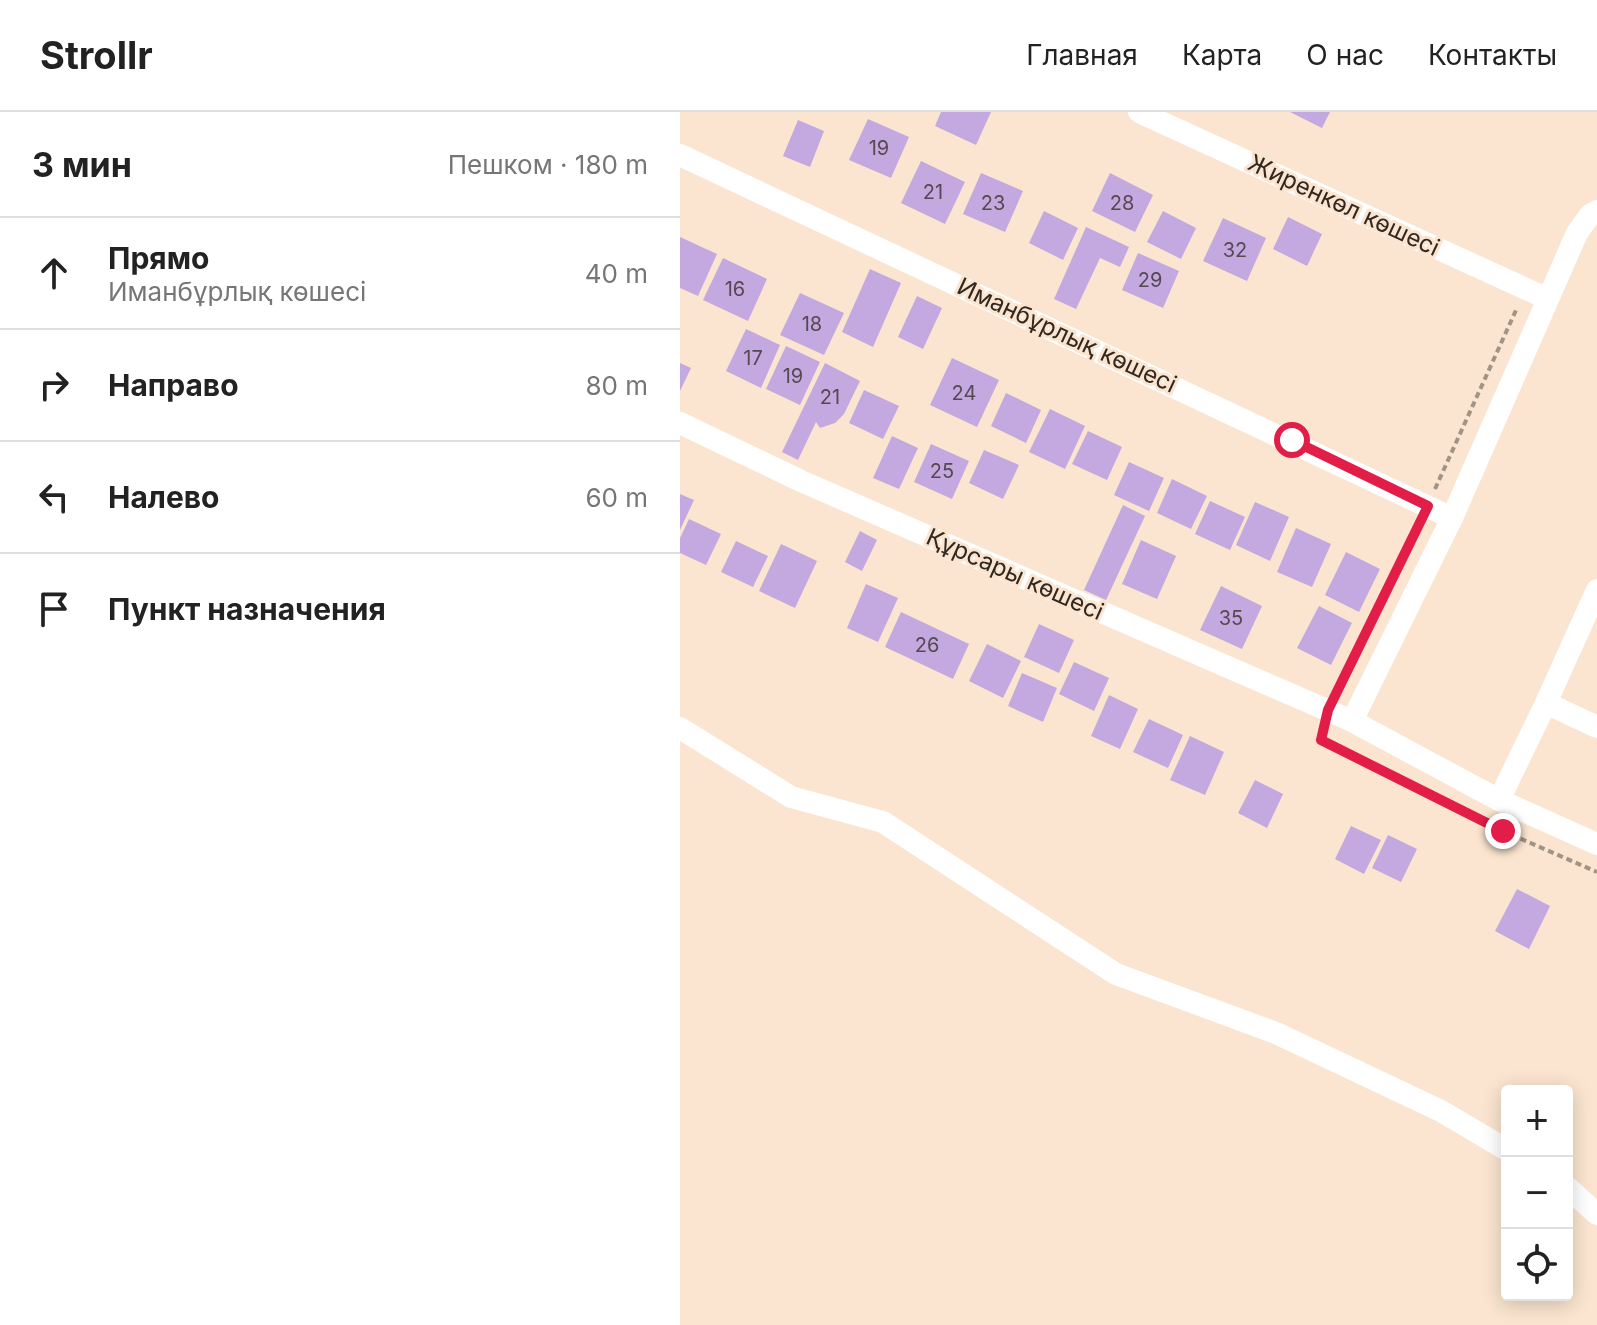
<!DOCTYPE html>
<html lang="ru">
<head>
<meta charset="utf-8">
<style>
  :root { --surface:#fff; --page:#f6f6f6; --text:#222; --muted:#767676; --line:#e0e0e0 }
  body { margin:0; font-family:Inter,sans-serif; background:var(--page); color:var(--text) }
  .controls { position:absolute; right:24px; bottom:24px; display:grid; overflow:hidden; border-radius:8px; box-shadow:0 4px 20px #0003 }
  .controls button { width:72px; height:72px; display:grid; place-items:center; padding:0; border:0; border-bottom:2px solid var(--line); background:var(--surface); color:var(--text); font:40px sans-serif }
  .stop { position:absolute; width:24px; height:24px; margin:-18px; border:6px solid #e11d48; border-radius:50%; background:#fff }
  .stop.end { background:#e11d48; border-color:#fff; box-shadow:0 2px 8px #0008 }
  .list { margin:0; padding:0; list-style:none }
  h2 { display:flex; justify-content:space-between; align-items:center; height:104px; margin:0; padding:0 32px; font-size:34px }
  h2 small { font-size:26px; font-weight:400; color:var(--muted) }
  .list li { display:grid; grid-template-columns:52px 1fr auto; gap:24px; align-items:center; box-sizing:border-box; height:112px; padding:0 32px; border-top:2px solid var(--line) }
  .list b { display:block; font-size:30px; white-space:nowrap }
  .list p { margin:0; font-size:26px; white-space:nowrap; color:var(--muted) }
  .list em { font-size:26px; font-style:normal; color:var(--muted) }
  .icon { flex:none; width:44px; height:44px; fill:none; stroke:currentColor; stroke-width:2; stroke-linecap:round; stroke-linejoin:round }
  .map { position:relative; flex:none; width:917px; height:1213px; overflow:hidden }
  header { display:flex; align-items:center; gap:48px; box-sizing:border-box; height:112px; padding:0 40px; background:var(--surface); border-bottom:2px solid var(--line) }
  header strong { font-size:38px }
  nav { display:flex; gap:44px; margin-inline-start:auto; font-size:28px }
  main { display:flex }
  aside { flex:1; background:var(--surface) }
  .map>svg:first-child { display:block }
</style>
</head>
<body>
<header>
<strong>Strollr</strong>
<nav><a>Главная</a><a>Карта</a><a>О нас</a><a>Контакты</a></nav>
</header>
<main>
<aside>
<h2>3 мин<small>Пешком · 180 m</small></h2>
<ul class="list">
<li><svg class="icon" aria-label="ahead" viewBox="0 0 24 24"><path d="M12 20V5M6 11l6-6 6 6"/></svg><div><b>Прямо</b><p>Иманбұрлық көшесі</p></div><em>40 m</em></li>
<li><svg class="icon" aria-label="right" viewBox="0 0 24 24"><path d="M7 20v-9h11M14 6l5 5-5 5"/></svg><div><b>Направо</b></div><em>80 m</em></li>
<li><svg class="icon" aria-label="left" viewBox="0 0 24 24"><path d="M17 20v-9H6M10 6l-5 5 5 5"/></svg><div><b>Налево</b></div><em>60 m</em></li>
<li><svg class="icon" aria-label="arrive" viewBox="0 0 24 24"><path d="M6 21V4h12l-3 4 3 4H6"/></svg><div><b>Пункт назначения</b></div></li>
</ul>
</aside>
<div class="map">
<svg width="917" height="1213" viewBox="0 0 917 1213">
  <rect width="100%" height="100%" fill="#fbe5d0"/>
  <!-- building -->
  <g fill="#c3a9e0">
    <path d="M261 0H311L296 33 255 14Z"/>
    <path d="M610 0H650L642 16Z"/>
    <path d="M188 7 229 25 211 66 169 48Z"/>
    <path d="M118 8 144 19 130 55 103 44Z"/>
    <path d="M241 49 285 70 265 112 221 91Z"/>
    <path d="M301 61 343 79 325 120 283 102Z"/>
    <path d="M430 61 473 83 455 120 412 99Z"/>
    <path d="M364 99 398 116 383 148 349 131Z"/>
    <path d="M483 99 516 116 501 147 467 130Z"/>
    <path d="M608 105 642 122 627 154 593 137Z"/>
    <path d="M543 106 586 126 567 169 523 149Z"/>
    <path d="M406 115 449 135 440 155 420 146 396 197 374 187Z"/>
    <path d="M0 125 37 142 18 184 0 176Z"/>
    <path d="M458 141 499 159 483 196 442 178Z"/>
    <path d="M43 146 87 167 68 209 23 188Z"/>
    <path d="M190 157 221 171 193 235 162 220Z"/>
    <path d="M120 181 164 201 144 243 100 223Z"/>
    <path d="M237 184 262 196 243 237 218 225Z"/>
    <path d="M66 217 100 233 81 276 46 259Z"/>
    <path d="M106 234 140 250 120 293 86 277Z"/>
    <path d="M272 246 319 268 297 315 250 293Z"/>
    <path d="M0 251 11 256 0 279Z"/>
    <path d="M145 251 180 269 164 302 155 311 140 316 136 310 118 348 102 340Z"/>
    <path d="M184 278 219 294 203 327 169 311Z"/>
    <path d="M326 281 361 298 346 331 311 314Z"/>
    <path d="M370 297 405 314 385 357 349 340Z"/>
    <path d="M408 319 442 335 427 368 392 352Z"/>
    <path d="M212 324 238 336 219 377 193 366Z"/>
    <path d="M251 332 289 349 272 387 234 370Z"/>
    <path d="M304 338 339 353 323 387 289 371Z"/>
    <path d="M449 350 484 366 469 399 434 383Z"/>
    <path d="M492 367 527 384 511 417 477 401Z"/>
    <path d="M0 382 14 388 0 418Z"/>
    <path d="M530 389 565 405 550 438 515 422Z"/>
    <path d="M575 390 609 405 590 449 556 433Z"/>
    <path d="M443 393 465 404 426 488 404 478Z"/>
    <path d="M9 407 41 422 26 453 0 441V426Z"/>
    <path d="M616 416 651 432 632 475 597 460Z"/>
    <path d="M180 419 197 428 182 459 165 450Z"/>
    <path d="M461 428 496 444 477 487 442 472Z"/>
    <path d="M56 429 88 444 73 475 41 460Z"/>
    <path d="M101 432 137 449 115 496 79 479Z"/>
    <path d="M666 440 700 457 679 500 645 483Z"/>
    <path d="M186 472 218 486 198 530 167 516Z"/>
    <path d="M541 474 582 494 562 537 520 518Z"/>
    <path d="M639 494 672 511 651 553 617 536Z"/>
    <path d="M221 500 289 532 273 567 205 535Z"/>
    <path d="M359 512 394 528 379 561 344 545Z"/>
    <path d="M307 532 341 549 323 586 289 569Z"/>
    <path d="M394 550 429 566 414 599 379 582Z"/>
    <path d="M342 561 377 576 363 610 328 594Z"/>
    <path d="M429 583 458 597 440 637 411 624Z"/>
    <path d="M469 607 503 623 488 656 453 640Z"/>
    <path d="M510 624 544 640 525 683 490 668Z"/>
    <path d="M575 668 603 682 587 716 558 701Z"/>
    <path d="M671 714 701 728 684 762 655 747Z"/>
    <path d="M708 723 737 737 721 770 692 756Z"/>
    <path d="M837 777 870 794 849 837 815 819Z"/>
  </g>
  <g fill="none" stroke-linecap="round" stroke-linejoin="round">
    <!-- path -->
    <g stroke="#a39384" stroke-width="4" stroke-dasharray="6 4" stroke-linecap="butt">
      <path d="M755 377 837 196"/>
      <path d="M657 579 738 414"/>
      <path d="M643 621 641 628 823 719 917 760"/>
    </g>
    <!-- minor -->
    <g stroke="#fff" stroke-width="22">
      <path d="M459 0 868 187"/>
      <path d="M0 43 772 406"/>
      <path d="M0 311 121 369 672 609 819 688 917 732"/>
      <path d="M917 478 866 591 917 615"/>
      <path d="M672 609 772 406 897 121 910 103 917 99"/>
      <path d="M0 616 111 685 203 710 436 862 596 921 761 999 827 1038"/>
      <path d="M819 688 866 591"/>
      <path d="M887 1075 917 1102"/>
    </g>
  </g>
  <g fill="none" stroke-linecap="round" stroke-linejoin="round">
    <!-- route -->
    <path stroke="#e11d48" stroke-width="10" d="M612 328 748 394 648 598 641 628 823 719"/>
  </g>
  <g text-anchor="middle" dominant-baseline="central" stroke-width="6" stroke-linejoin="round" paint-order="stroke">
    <!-- number labels -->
    <g font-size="20" fill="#564951">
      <text x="199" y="36">19</text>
      <text x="253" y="80">21</text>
      <text x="313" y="91">23</text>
      <text x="442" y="91">28</text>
      <text x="555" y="138">32</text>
      <text x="470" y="168">29</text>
      <text x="55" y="177">16</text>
      <text x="132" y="212">18</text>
      <text x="73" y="246">17</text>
      <text x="113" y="264">19</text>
      <text x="284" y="281">24</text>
      <text x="150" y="285">21</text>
      <text x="262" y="359">25</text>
      <text x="551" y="506">35</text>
      <text x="247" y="533">26</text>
    </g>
    <!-- street labels -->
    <g font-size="24" fill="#312921" stroke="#fbe5d0">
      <text transform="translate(664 93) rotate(25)">Жиренкөл көшесі</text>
      <text transform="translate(387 223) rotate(25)">Иманбұрлық көшесі</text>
      <text transform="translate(335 462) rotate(24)">Құрсары көшесі</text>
    </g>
  </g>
</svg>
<div class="controls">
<button>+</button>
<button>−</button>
<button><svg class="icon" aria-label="locate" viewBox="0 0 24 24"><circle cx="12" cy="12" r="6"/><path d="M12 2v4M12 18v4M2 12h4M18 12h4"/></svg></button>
</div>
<div class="stop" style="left:612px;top:328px"></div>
<div class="stop end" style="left:823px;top:719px"></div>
</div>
</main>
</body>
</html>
